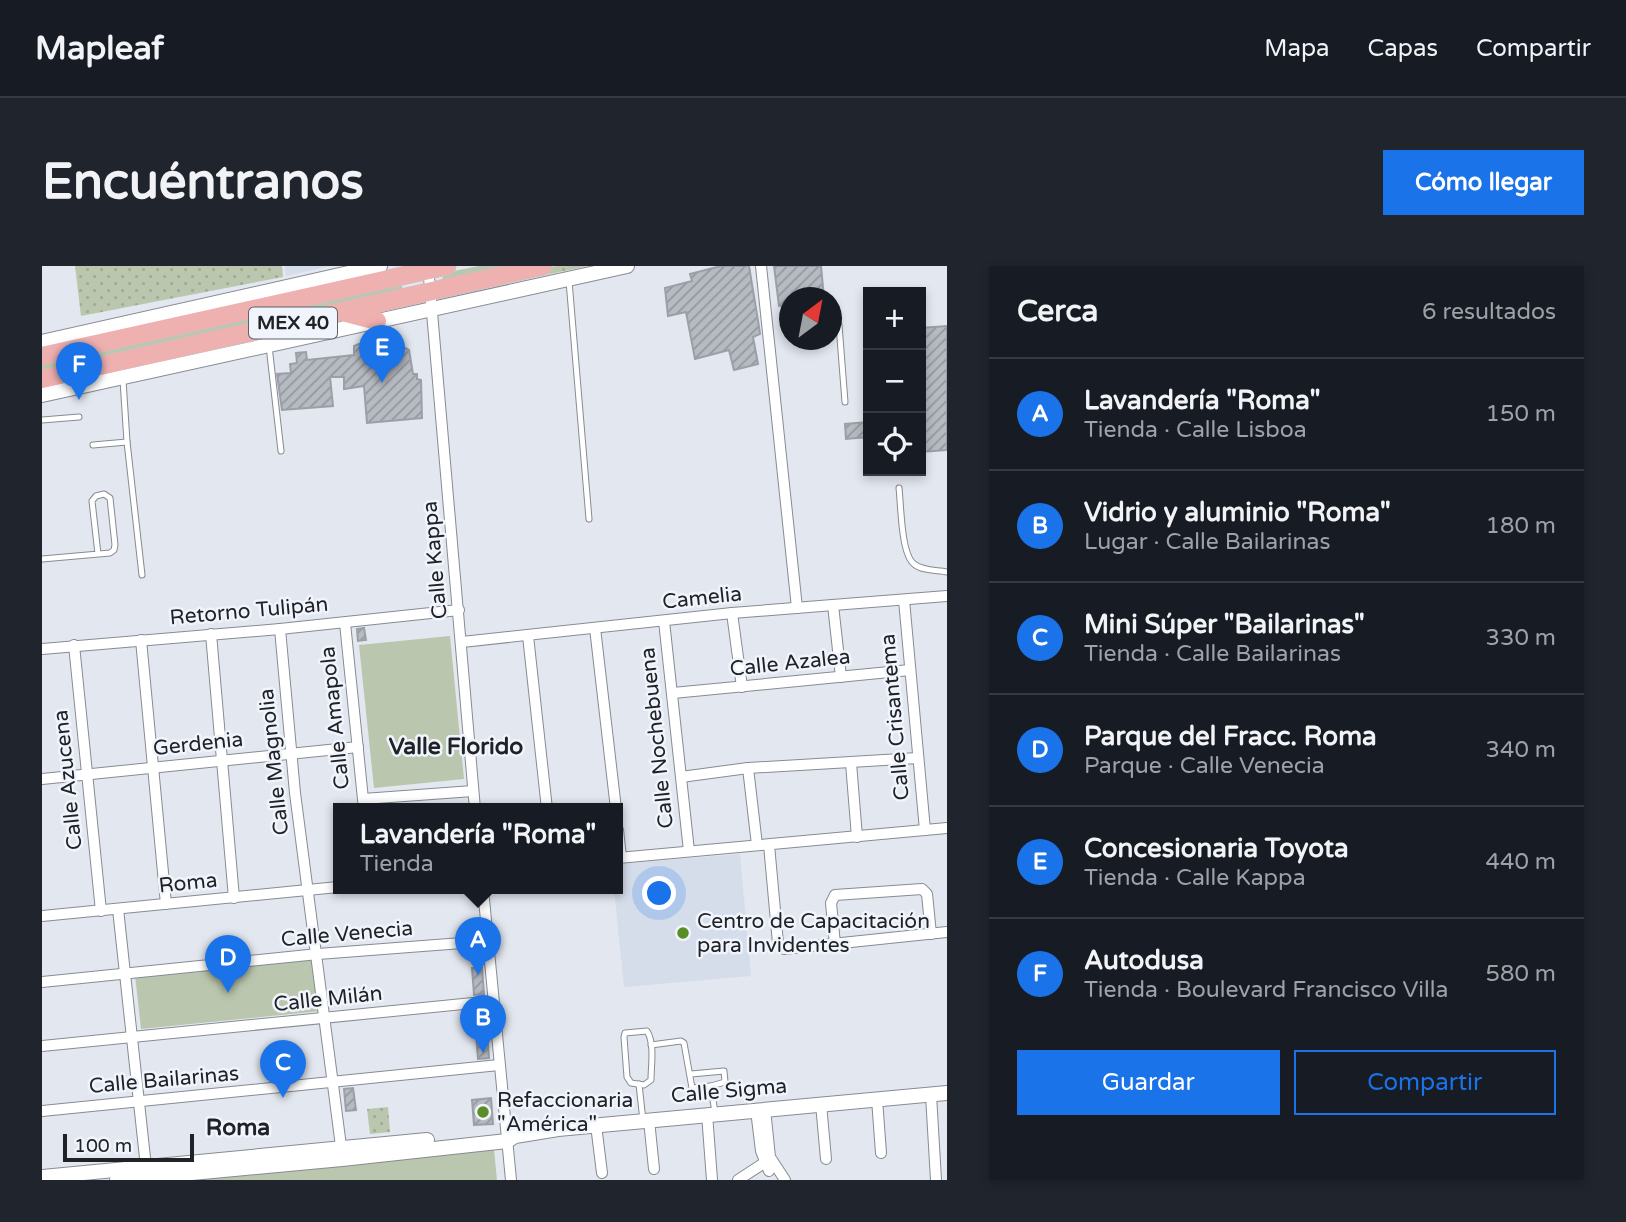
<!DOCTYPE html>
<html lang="es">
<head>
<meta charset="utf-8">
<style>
  :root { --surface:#171b24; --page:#20242c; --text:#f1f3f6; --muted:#9ea1a6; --line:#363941; --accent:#1a73e8 }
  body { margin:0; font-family:"Varela Round",sans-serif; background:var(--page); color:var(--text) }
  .controls { position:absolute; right:21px; top:21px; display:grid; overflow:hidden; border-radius:0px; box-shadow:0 4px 10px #0003 }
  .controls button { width:63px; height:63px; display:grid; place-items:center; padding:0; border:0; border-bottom:2px solid var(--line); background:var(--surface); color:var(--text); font:35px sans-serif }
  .compass { position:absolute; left:737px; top:21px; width:63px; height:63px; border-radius:50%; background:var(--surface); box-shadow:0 4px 10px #0003; rotate:32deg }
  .scale { position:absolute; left:21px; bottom:18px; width:131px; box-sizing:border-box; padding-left:7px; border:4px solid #212225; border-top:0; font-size:19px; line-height:24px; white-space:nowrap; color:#212225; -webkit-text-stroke:5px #f0f4fc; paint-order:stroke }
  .you { position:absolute; left:618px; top:628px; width:24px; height:24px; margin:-18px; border:5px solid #fff; border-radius:50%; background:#1a73e8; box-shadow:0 0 0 10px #1a73e833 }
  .badge { display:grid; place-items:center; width:46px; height:46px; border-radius:50%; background:var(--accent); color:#fff; font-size:23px; font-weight:700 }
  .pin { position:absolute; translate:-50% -58px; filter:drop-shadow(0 2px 4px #0008) }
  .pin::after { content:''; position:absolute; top:37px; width:24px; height:21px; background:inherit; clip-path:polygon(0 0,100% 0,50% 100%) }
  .popup { position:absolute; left:291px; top:537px; width:290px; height:91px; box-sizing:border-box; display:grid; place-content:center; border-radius:0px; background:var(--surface); filter:drop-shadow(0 2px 5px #0005); font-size:23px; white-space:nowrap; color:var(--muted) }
  .popup b { font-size:26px; color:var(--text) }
  .popup::after { content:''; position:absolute; left:50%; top:100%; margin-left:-14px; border:14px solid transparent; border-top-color:var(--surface) }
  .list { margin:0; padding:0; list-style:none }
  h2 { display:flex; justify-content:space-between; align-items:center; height:91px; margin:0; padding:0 28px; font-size:30px }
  h2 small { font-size:23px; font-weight:400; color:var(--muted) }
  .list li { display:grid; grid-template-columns:46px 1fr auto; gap:21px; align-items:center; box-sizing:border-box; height:112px; padding:0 28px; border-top:2px solid var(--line) }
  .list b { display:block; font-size:26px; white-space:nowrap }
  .list p { margin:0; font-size:23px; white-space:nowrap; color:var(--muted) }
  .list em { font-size:23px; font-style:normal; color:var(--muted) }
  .actions { display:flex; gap:14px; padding:21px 28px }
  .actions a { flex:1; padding:16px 0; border:2px solid var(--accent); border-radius:0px; text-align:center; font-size:24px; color:var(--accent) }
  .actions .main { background:var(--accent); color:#fff }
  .icon { flex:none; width:38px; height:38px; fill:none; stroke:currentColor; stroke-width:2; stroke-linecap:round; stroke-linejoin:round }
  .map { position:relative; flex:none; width:905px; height:914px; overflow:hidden; border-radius:0px }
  header { display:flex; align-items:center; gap:42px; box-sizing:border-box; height:98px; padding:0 35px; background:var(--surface); border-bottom:2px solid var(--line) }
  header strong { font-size:33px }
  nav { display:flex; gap:38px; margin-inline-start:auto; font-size:24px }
  .intro { display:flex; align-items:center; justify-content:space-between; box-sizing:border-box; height:168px; padding:0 42px }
  h1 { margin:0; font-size:49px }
  .button { padding:18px 32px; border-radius:0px; background:var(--accent); color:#fff; font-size:24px; font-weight:700 }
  main { display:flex; gap:42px; padding:0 42px }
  aside { flex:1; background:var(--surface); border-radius:0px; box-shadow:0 4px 10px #0003 }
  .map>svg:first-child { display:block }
</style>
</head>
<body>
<header>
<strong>Mapleaf</strong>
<nav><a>Mapa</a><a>Capas</a><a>Compartir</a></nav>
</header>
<div class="intro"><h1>Encuéntranos</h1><a class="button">Cómo llegar</a></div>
<main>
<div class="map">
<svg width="905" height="914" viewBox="0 0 905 914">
  <defs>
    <pattern id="grass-dots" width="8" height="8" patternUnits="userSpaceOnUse" patternTransform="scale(1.75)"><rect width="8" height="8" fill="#bac7ae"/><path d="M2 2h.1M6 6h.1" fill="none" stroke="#a0ab96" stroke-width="1.8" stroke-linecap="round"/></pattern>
    <pattern id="building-hatch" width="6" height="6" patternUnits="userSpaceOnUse" patternTransform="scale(1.75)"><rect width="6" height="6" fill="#b6bac1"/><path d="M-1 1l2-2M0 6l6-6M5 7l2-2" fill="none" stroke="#94979d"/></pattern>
  </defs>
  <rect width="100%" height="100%" fill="#e3e7ef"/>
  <!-- built -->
  <g fill="#d5ddeb">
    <path d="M243 0H288L244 10Z"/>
    <path d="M698 588 709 710 582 721 572 623H576V598Z"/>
  </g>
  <!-- grass -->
  <g fill="url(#grass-dots)">
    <path d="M33 0H240L241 11 39 50Z"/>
    <path d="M514 0H546L405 30 407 24Z"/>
    <path d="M346 841 348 866 328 868 325 843Z"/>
  </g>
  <!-- park -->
  <g fill="#bac7ae">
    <path d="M437 0H477L401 15 400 14 402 7Z"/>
    <path d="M359 15 361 25 0 108V95Z"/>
    <path d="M408 370 422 513 332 522 317 379Z"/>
    <path d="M273 692 279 745 99 763 93 709Z"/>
    <path d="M452 883 455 914H125Z"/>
  </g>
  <!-- building -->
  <g fill="url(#building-hatch)" stroke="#9b9fa6" stroke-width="2">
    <path d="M679 0H707L717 61 718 68 711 71 716 98 692 104 687 84 653 93 644 46 626 50 623 22 650 15 648 8Z"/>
    <path d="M732 0H779L782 32H747V39L737 40Z"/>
    <path d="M905 60V184L879 186V62Z"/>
    <path d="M340 74 354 77 367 84 371 108H375V113L379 114 380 152 325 157 322 120 302 123V111H288L291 140 240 144 235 108 249 107 248 98 255 97 254 87 264 86 265 94 312 89V80L325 75Z"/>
    <path d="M826 156V171L804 173 803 158Z"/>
    <path d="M322 362 324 374 316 375 315 363Z"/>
    <path d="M430 702H440L442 728 432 729Z"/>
    <path d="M445 766 447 792 436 793 434 767Z"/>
    <path d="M311 822 314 844 304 845 302 823Z"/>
    <path d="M449 832 451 858 432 859 430 834Z"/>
  </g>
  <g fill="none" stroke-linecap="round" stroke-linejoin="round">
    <!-- service casing -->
    <g stroke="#878b92" stroke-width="7">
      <g id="service">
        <path d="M527 15 547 253"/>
        <path d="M797 59 803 136"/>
        <path d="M227 80 239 185"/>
        <path d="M81 114 85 176 100 309"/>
        <path d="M0 154 37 151"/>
        <path d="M51 179 85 176"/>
        <path d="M857 222C859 239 859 288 872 298 880 305 895 304 905 306"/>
        <path d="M0 293 68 287 72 284 73 279 68 232 62 228 54 230 50 235 56 288"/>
        <path d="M605 765C613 778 609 799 609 814L602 819 589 817 585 811 582 771 583 767Z"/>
        <path d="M609 779 639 775 642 777 650 822 669 820"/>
        <path d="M649 808 682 805 683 816 669 820 673 847"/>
        <path d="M597 818 601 855"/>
      </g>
    </g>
    <!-- minor casing -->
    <g stroke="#878b92" stroke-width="12">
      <g id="minor">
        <path d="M386 0 433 543"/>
        <path d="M719 0 755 342"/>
        <path d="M862 334 883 564"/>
        <path d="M791 339 799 411"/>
        <path d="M690 347 700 421"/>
        <path d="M622 355 647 585"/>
        <path d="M303 357 322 543"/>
        <path d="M553 362 574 543"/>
        <path d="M238 363 253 527 300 888"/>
        <path d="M169 368 192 632"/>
        <path d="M486 370 505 543"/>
        <path d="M99 374 124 638"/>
        <path d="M420 376 690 347 905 330"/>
        <path d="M32 379 59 645"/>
        <path d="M0 383 238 363 417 344"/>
        <path d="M631 427 868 404"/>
        <path d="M809 497 815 571"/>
        <path d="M706 502 715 579"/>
        <path d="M639 511 706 502 876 492"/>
        <path d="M0 513 316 481"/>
        <path d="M321 533 431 525"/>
        <path d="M576 564 579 591"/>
        <path d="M727 579 736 677 742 683 905 666"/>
        <path d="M576 592 905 562"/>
        <path d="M441 623 469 914"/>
        <path d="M76 643 104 901"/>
        <path d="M0 650 296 621"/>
        <path d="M793 678 789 637 793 629 880 623 885 628 889 668"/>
        <path d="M0 716 276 688 446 675"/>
        <path d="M0 780 451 735"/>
        <path d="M889 829 894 914"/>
        <path d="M835 833 839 887"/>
        <path d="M779 838 784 893"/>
        <path d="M723 843 728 891 743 914"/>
        <path d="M714 844 719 885 727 905"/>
        <path d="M0 845 457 799"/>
        <path d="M665 848 670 914"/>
        <path d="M607 854 612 903"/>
        <path d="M554 859 560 907"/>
        <path d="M696 914 722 897"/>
      </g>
    </g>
    <!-- tertiary casing -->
    <g stroke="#878b92" stroke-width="16">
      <g id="tertiary">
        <path d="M0 76 338 0"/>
        <path d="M0 129 585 0"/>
        <path d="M0 911 385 874"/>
        <path d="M75 914 300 893 465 875 473 870 516 863 905 827"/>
      </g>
    </g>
    <!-- primary casing -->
    <g stroke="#c5c6c6" stroke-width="19">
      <g id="primary">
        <path d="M304 47 335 55"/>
        <path d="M0 90 405 0"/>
        <path d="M0 113 501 0"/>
      </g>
    </g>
    <!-- service -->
    <use href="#service" stroke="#fff" stroke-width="5"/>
    <!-- minor -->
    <use href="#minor" stroke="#fff" stroke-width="10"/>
    <!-- tertiary -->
    <use href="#tertiary" stroke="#fff" stroke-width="14"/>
    <!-- primary -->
    <use href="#primary" stroke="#efb0b0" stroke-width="18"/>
  </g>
  <!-- markers -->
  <g fill="#5a8d25" stroke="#f0f4fc" stroke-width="2.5">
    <circle cx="641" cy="667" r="7"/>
    <circle cx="441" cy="846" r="7"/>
  </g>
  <g text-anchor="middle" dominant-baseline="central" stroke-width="5" stroke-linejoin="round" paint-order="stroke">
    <!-- shield labels -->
    <rect fill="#f0f4fc" stroke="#5f6166" stroke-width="2" x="207" y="41.5" width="88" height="31" rx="5"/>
    <g font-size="19" font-weight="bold" fill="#212225">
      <text x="251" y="57">MEX 40</text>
    </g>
    <!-- street labels -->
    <g font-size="21" fill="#212225" stroke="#f0f4fc">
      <text transform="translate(393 294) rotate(-95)">Calle Kappa</text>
      <text transform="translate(660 332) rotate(-6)">Camelia</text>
      <text transform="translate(207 345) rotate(-5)">Retorno Tulipán</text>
      <text transform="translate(748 397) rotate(-6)">Calle Azalea</text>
      <text transform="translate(853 451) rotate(-95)">Calle Crisantema</text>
      <text transform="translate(293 452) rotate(-96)">Calle Amapola</text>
      <text transform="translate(615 472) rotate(-96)">Calle Nochebuena</text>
      <text transform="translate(156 478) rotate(-6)">Gerdenia</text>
      <text transform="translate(232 496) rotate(-96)">Calle Magnolia</text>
      <text transform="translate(26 514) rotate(-96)">Calle Azucena</text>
      <text transform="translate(146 617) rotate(-6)">Roma</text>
      <text transform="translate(305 668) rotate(-5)">Calle Venecia</text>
      <text transform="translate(286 733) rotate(-6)">Calle Milán</text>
      <text transform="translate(122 814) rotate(-5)">Calle Bailarinas</text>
      <text transform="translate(687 825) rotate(-5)">Calle Sigma</text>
    </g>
    <!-- poi labels -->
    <g font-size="21" fill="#212225" stroke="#f0f4fc" text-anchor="start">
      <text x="655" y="655">Centro de Capacitación<tspan x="655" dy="24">para Invidentes</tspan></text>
      <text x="455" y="834">Refaccionaria<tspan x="455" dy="24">"América"</tspan></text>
    </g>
    <!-- neighbourhood labels -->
    <g font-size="23" font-weight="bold" fill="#212225" stroke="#f0f4fc">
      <text x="414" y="481">Valle Florido</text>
      <text x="196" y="862">Roma</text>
    </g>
  </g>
</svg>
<div class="controls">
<button>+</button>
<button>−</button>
<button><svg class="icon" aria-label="locate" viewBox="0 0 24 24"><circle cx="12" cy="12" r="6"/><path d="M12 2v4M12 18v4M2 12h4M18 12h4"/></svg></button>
</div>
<svg class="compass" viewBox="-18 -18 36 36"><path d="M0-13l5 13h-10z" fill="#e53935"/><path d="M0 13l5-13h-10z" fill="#9ea1a6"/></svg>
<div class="scale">100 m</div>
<div class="you"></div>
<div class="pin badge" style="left:436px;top:709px">A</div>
<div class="popup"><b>Lavandería &quot;Roma&quot;</b>Tienda</div>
<div class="pin badge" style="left:441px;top:787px">B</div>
<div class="pin badge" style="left:241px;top:832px">C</div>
<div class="pin badge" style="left:186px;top:727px">D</div>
<div class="pin badge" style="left:340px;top:117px">E</div>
<div class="pin badge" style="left:37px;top:134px">F</div>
</div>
<aside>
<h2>Cerca<small>6 resultados</small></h2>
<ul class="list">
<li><span class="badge">A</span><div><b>Lavandería &quot;Roma&quot;</b><p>Tienda · Calle Lisboa</p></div><em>150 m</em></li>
<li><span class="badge">B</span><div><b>Vidrio y aluminio &quot;Roma&quot;</b><p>Lugar · Calle Bailarinas</p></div><em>180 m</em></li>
<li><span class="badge">C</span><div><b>Mini Súper &quot;Bailarinas&quot;</b><p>Tienda · Calle Bailarinas</p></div><em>330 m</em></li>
<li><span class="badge">D</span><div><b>Parque del Fracc. Roma</b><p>Parque · Calle Venecia</p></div><em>340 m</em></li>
<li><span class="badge">E</span><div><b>Concesionaria Toyota</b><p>Tienda · Calle Kappa</p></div><em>440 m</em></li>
<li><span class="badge">F</span><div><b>Autodusa</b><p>Tienda · Boulevard Francisco Villa</p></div><em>580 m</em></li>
</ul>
<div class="actions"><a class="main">Guardar</a><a>Compartir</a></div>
</aside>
</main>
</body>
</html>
